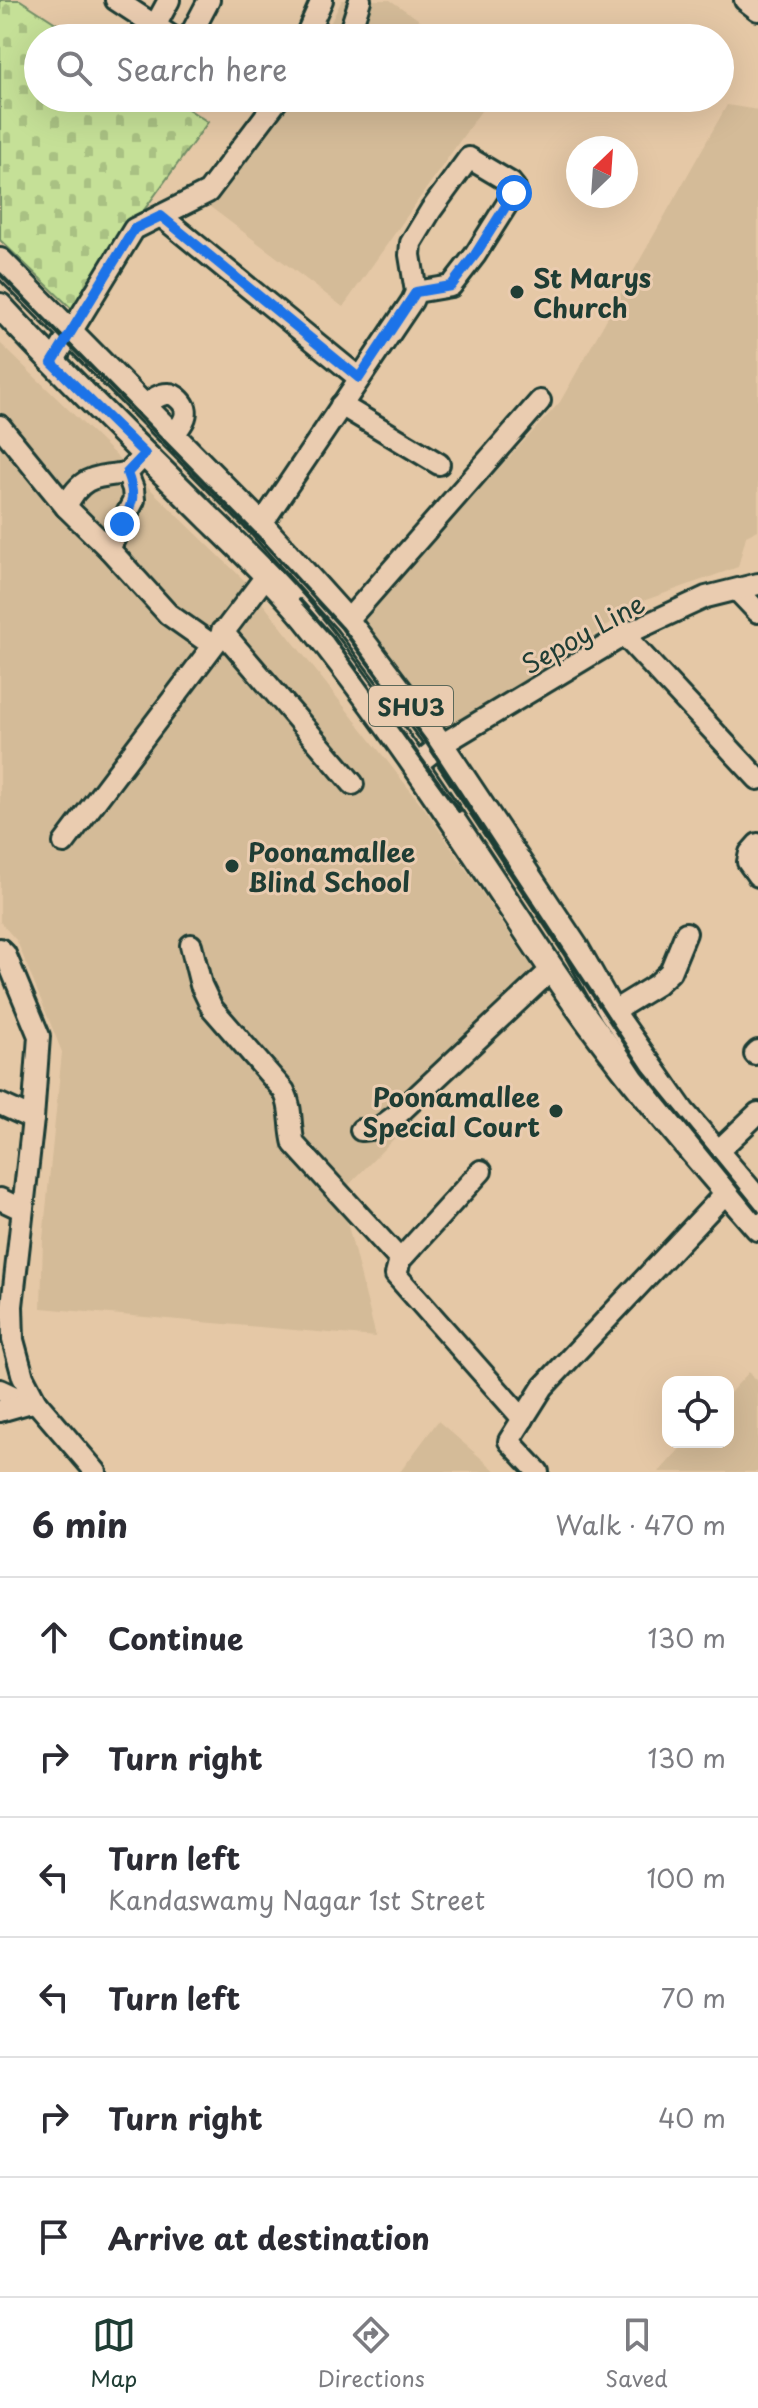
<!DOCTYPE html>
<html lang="en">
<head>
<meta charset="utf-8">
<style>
  :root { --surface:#fff; --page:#f7f7f7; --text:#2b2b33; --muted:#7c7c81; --line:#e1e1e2; --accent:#1f3d34 }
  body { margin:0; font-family:"Playpen Sans",sans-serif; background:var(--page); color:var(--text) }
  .controls { position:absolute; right:24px; bottom:24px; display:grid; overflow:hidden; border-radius:16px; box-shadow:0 8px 32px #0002 }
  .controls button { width:72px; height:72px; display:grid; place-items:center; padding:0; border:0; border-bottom:2px solid var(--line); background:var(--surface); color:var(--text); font:40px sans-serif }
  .compass { position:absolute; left:566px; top:136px; width:72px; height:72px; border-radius:50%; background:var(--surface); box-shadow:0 8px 32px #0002; rotate:25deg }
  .stop { position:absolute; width:24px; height:24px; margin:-18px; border:6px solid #1a73e8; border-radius:50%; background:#fff }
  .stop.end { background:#1a73e8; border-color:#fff; box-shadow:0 2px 8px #0008 }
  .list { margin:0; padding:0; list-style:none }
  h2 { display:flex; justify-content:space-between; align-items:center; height:104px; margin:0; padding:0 32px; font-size:34px }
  h2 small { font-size:26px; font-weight:400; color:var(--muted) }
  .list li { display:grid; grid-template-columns:52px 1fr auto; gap:24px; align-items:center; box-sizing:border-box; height:120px; padding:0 32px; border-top:2px solid var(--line) }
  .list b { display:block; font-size:30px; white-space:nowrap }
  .list p { margin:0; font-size:26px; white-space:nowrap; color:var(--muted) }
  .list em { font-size:26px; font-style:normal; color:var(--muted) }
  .icon { flex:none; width:44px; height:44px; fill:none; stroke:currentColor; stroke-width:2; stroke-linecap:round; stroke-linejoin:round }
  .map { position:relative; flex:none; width:758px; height:1472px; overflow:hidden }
  .search { position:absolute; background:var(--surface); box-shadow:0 8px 32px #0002; left:24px; right:24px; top:24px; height:88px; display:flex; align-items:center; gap:20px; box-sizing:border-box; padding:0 28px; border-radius:44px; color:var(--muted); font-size:30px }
  .sheet { height:824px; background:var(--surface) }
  nav { display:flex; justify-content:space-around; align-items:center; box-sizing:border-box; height:112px; border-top:2px solid var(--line); background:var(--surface); font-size:22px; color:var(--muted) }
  nav a { display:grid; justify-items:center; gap:4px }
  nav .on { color:var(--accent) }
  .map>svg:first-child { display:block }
</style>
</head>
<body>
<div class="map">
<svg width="758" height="1472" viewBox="0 0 758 1472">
  <defs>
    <pattern id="cemetery-stones" width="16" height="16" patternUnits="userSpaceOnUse" patternTransform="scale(2)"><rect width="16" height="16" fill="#c5e097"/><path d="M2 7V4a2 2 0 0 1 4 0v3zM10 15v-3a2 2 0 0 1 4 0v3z" fill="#a9c183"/></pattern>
  </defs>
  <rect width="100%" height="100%" fill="#e5c8a6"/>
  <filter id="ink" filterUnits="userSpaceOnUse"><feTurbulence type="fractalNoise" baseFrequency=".0125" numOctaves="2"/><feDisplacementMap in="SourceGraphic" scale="16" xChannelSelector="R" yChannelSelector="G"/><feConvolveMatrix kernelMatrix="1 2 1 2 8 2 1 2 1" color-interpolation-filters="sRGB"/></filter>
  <g filter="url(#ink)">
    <!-- built -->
    <g fill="#d4bb98">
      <path d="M342 0H390L446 38H323Z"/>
      <path d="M292 98H490L343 307 209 206 286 110Z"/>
      <path d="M727 105 758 110V530L746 536 738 567 643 601 439 741 353 627 560 402Z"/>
      <path d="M0 343 245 581 425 809 544 985 340 1194 376 1337 41 1308 43 1239 62 1052 17 941 0 922Z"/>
      <path d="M749 1372 758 1381V1472H659L686 1442H728V1395Z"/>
      <path d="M438 1421 497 1472H400Z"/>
    </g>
    <!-- cemetery -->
    <path fill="url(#cemetery-stones)" stroke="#728e66" stroke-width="2" d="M0 0H20L79 38H38V98H171L208 122 72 309 0 240Z"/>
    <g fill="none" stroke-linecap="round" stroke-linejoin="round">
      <!-- minor casing -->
      <g stroke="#1f3d34" stroke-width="26">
        <g id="minor">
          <path d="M116 0 174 38"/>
          <path d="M745 0 758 10"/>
          <path d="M155 26 169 0"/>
          <path d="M189 38 209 0"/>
          <path d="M305 38 322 0"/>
          <path d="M348 38 360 0"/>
          <path d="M161 216 359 378"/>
          <path d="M52 363 134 229 208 192 279 98"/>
          <path d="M341 405 439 464"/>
          <path d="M145 406C151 401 159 393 169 394 173 394 177 397 180 400 192 412 183 424 173 435"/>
          <path d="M0 426 66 507C81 475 96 477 127 473"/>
          <path d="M145 454 127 473 133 489 134 500 109 549 168 614 212 645"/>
          <path d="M66 507 109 549"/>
          <path d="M261 525 412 301 416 292 410 255 411 243 431 210 469 158 511 183 515 188 514 193 475 255 451 286 416 292"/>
          <path d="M738 591 758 612"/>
          <path d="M347 621 540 401"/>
          <path d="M222 631 353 784"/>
          <path d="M624 635 758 779"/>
          <path d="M416 765 441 745 624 635 706 597 758 584"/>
          <path d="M64 843 266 576"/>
          <path d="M758 844 750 853 748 862 758 876"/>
          <path d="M191 945 201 985 212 1008 284 1091C293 1109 289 1126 294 1144L400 1260"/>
          <path d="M0 949 5 954 39 1036 33 1119 12 1306 13 1340 23 1377 36 1402 96 1472"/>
          <path d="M612 1012 656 985 670 972 686 933"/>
          <path d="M755 1054 758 1051"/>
          <path d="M0 1104 33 1119"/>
          <path d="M361 1130 379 1128 398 1114 552 969"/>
          <path d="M716 1153 758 1113"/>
          <path d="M481 1171 400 1260 396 1275 523 1419"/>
          <path d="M0 1199 21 1209"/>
          <path d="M0 1390 28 1403 36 1402"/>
          <path d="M0 1411 28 1403"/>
          <path d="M538 1472 509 1441 543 1387 736 1182"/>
        </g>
      </g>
      <!-- major casing -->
      <g stroke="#1f3d34" stroke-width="30">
        <g id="major">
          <path d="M0 261 261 525 347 621 441 745 576 948 612 1012 682 1112 758 1201"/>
          <path d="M0 306C67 379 138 447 208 517 245 553 284 590 316 631 401 738 475 854 551 968 612 1060 685 1144 758 1228"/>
        </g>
      </g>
      <!-- minor -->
      <use href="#minor" stroke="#eaccb0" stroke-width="20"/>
      <!-- major -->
      <use href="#major" stroke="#eaccb0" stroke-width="24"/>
      <!-- rail -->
      <g stroke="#1f3d34" stroke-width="4">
        <path d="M0 274 263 542 342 628 427 743 643 1071 758 1212"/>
        <path d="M300 600 333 637 459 811"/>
      </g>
    </g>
  </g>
  <g fill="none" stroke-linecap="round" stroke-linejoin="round" filter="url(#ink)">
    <!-- route -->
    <path stroke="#1a73e8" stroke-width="10" d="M122 524C133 502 136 497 127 473L145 454 52 363 134 229 161 216 359 378 416 292 451 286 475 255 514 193"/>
  </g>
  <!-- markers -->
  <g fill="#1f3d34" stroke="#eaccb0" stroke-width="3">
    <circle cx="517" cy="292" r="8"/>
    <circle cx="232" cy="866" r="8"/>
    <circle cx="556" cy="1111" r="8"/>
  </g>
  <g text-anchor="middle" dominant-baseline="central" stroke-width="6" stroke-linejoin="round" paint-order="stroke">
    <!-- shield labels -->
    <rect fill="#eaccb0" stroke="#5c6859" stroke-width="2" x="369" y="686" width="84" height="40" rx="6"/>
    <g font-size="24" font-weight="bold" fill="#1f3d34">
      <text x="411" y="706">SHU3</text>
    </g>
    <!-- poi labels -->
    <g font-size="26" font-weight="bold" fill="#1f3d34" stroke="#eaccb0" text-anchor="start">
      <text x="533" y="277">St Marys<tspan x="533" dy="30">Church</tspan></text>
      <text x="248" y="851">Poonamallee<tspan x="248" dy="30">Blind School</tspan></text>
      <text x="540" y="1096" text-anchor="end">Poonamallee<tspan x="540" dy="30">Special Court</tspan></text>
    </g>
    <!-- street labels -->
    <g font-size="26" fill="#1f3d34" stroke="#eaccb0">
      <text transform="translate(583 633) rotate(-29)">Sepoy Line</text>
    </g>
  </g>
</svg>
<div class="controls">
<button><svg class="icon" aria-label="locate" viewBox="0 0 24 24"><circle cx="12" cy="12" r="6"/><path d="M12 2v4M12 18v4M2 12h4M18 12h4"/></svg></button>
</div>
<svg class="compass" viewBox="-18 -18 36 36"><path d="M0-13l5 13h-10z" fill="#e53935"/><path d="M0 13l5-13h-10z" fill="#7c7c81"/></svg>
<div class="stop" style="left:514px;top:193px"></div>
<div class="stop end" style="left:122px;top:524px"></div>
<div class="search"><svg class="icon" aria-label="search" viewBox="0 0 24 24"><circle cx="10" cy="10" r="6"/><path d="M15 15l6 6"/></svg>Search here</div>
</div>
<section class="sheet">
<h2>6 min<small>Walk · 470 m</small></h2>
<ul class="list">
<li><svg class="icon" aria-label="ahead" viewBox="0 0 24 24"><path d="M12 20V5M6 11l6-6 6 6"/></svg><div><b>Continue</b></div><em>130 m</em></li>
<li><svg class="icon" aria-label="right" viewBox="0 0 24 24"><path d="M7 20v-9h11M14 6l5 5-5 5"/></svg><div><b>Turn right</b></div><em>130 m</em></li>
<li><svg class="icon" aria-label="left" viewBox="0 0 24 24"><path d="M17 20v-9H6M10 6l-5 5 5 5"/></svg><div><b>Turn left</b><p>Kandaswamy Nagar 1st Street</p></div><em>100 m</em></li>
<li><svg class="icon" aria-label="left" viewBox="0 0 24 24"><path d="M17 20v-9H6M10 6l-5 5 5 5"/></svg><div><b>Turn left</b></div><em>70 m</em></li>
<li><svg class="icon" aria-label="right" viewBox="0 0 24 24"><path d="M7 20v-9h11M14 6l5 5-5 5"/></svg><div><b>Turn right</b></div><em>40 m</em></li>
<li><svg class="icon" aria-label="arrive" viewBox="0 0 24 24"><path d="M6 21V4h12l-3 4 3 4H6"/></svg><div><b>Arrive at destination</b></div></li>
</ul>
</section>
<nav>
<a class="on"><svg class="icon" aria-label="map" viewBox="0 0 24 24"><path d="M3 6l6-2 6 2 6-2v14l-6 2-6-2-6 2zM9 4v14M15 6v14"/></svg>Map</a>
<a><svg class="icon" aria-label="directions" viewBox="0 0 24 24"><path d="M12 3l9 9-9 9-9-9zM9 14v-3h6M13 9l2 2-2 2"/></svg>Directions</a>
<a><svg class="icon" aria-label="saved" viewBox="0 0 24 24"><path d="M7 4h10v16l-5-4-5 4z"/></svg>Saved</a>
</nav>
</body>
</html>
